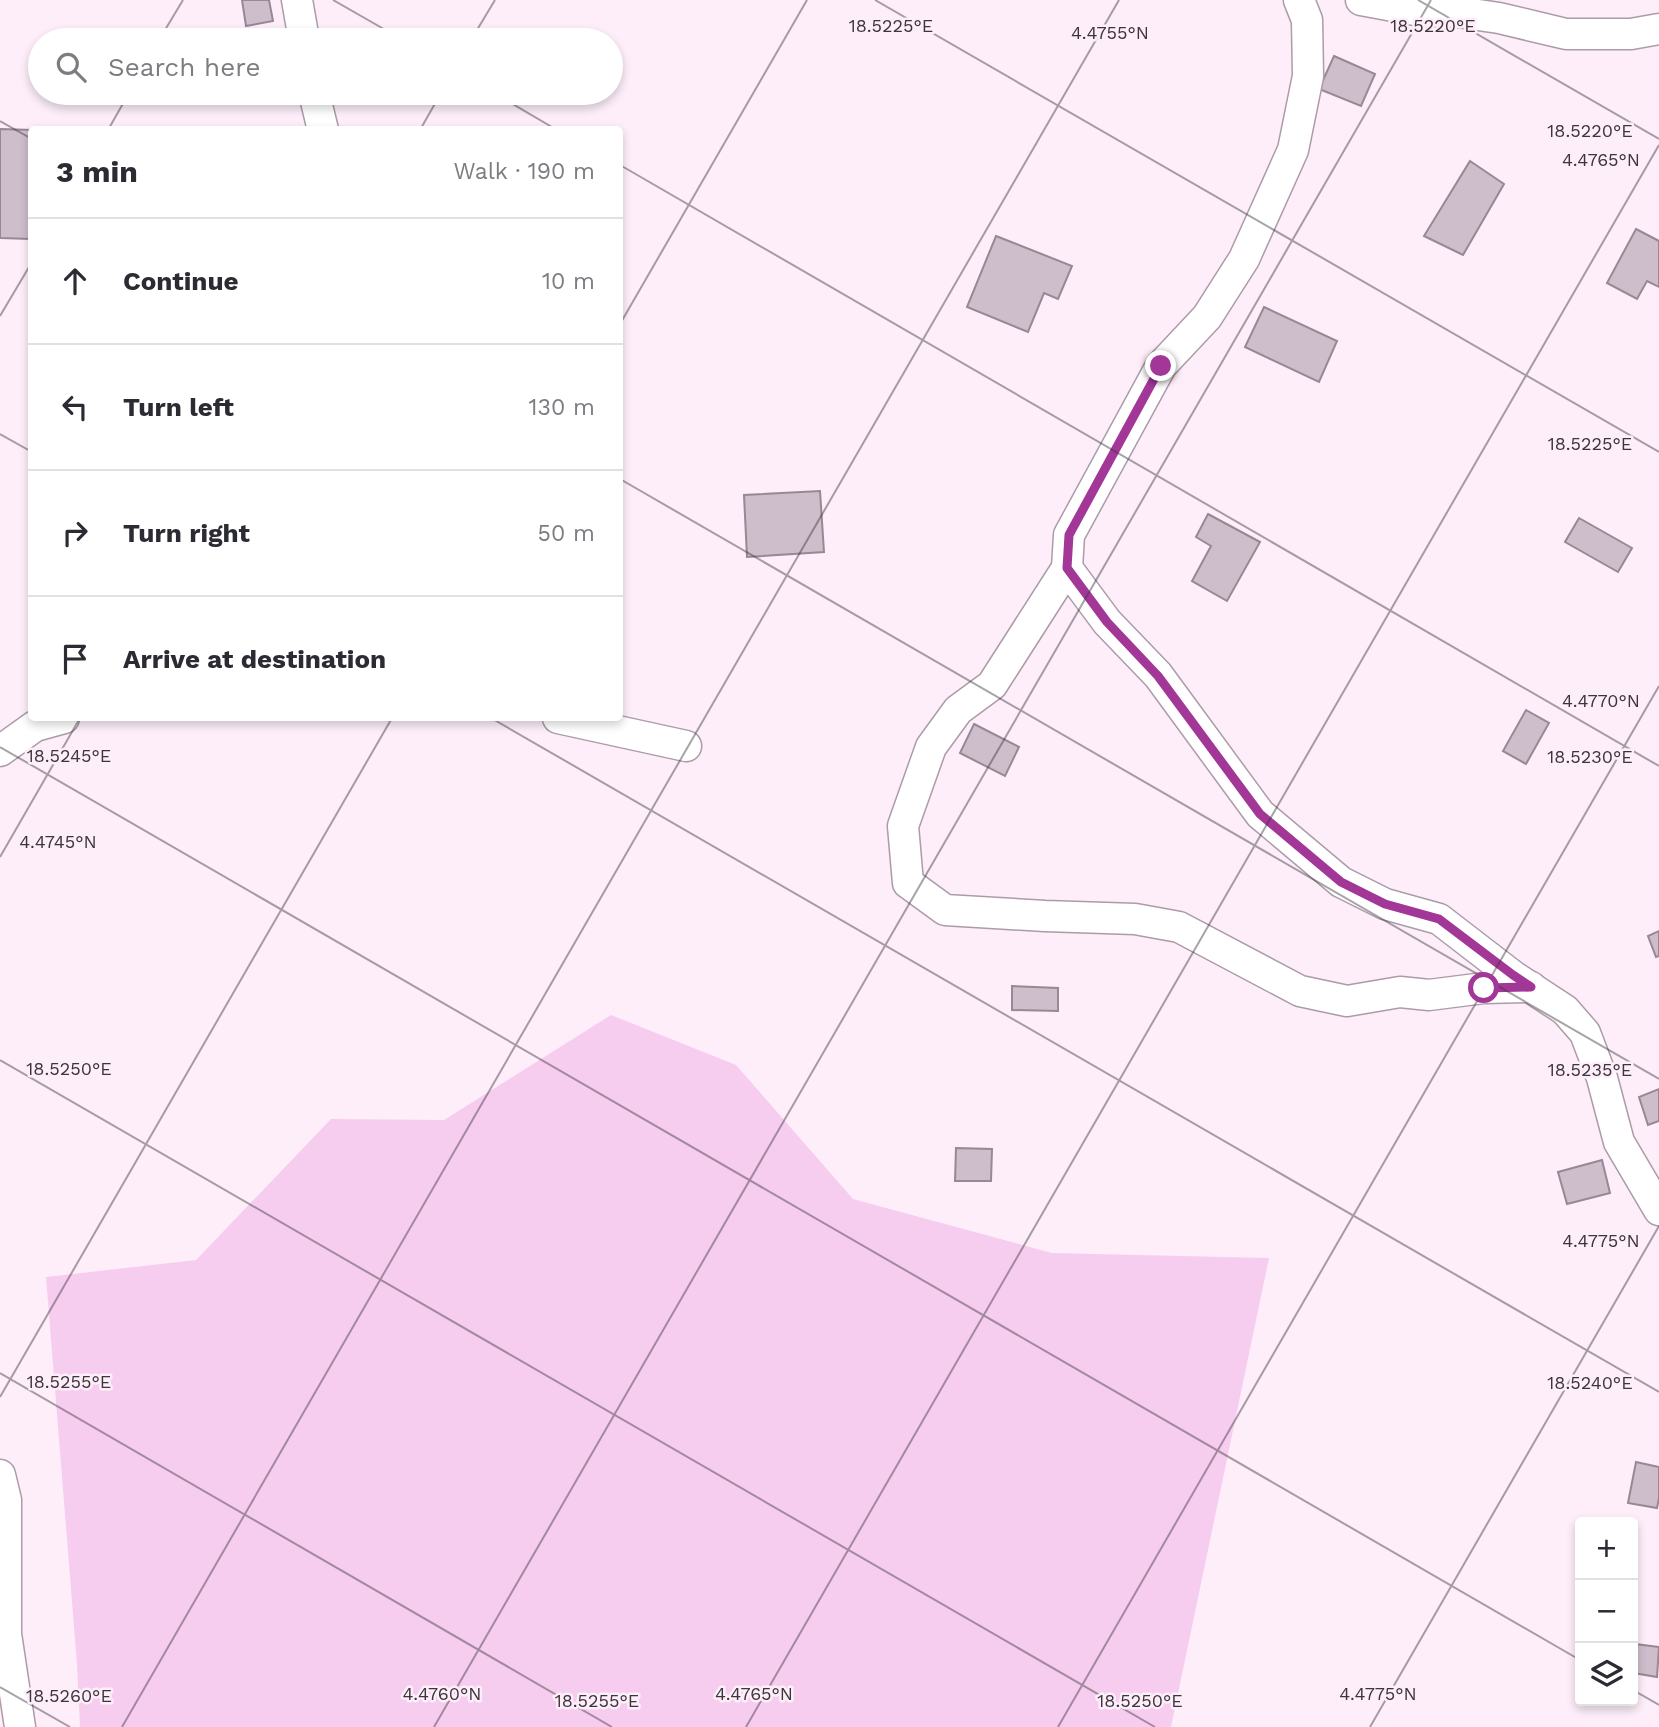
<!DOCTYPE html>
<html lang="en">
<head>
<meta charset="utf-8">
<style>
  :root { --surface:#fff; --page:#f7f7f7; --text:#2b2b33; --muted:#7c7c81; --line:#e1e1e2 }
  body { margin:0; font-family:"Work Sans",sans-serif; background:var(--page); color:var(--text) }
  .controls { position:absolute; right:21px; bottom:21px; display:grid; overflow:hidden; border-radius:7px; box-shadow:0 4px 10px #0003 }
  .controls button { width:63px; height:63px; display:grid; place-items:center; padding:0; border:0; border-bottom:2px solid var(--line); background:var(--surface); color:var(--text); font:35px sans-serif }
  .stop { position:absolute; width:21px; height:21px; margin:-16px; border:5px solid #a23797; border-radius:50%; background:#fff }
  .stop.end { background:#a23797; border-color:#fff; box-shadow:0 2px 7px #0008 }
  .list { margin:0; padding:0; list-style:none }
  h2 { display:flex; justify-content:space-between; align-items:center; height:91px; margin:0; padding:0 28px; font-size:30px }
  h2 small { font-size:23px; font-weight:400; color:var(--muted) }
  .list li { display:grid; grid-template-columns:46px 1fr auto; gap:21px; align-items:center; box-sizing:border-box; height:126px; padding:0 28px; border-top:2px solid var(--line) }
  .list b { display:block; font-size:26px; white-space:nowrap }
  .list em { font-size:23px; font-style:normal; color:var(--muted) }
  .icon { flex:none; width:38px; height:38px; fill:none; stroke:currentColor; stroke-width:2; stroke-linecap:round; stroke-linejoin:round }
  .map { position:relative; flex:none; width:1659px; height:1727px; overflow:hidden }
  .search { position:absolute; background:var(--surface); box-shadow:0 4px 10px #0003; left:28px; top:28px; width:595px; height:77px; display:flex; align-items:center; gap:18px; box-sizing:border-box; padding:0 24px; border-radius:38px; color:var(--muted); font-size:26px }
  .panel { position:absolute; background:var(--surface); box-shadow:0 4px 10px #0003; left:28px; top:126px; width:595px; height:595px; border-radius:7px }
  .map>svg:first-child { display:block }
</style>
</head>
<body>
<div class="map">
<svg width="1659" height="1727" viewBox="0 0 1659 1727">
  <rect width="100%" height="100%" fill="#fdeefa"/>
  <!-- green -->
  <path fill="#f7cdef" d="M611 1015 736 1065 853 1199 1052 1253 1269 1258 1171 1727H80L77 1664 46 1277 196 1260 331 1119 444 1120Z"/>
  <!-- building -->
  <g fill="#cebdcb" stroke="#988795" stroke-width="2">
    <path d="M242 0H269L273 21 246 26Z"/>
    <path d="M1334 56 1375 74 1361 106 1319 89Z"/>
    <path d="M0 129 32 130 31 239 0 238Z"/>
    <path d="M1470 161 1504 184 1463 255 1424 236Z"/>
    <path d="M1636 229 1659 241V287L1647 281 1637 299 1607 283Z"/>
    <path d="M996 236 1072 266 1058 299 1044 293 1028 332 967 307Z"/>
    <path d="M1264 307 1337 341 1319 382 1245 347Z"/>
    <path d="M820 491 824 552 747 557 744 495Z"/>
    <path d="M1208 514 1260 542 1227 601 1192 581 1211 546 1196 537Z"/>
    <path d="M1579 518 1632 548 1618 572 1565 542Z"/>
    <path d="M1526 710 1549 723 1526 764 1503 751Z"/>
    <path d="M974 724 1019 747 1005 776 960 753Z"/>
    <path d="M1659 931V956L1656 957 1648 936Z"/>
    <path d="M1012 986 1058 988V1011L1012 1010Z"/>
    <path d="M1659 1089V1121L1648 1125 1639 1097Z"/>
    <path d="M956 1148 992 1149 991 1181H955Z"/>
    <path d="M1602 1160 1610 1193 1567 1204 1558 1172Z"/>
    <path d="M1636 1462 1659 1467V1498L1657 1508 1628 1503Z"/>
    <path d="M1635 1644 1659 1647 1657 1677 1633 1673Z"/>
  </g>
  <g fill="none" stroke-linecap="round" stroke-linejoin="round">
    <!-- street casing -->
    <g stroke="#ac9ba9" stroke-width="33">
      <g id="street">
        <path d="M297 0 304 40"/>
        <path d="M1299 0 1307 20 1308 76 1293 150 1244 259 1207 317 1161 366 1069 535 1067 568 1107 622 1158 675 1260 814 1341 882 1385 904 1439 919 1513 976 1565 1010 1585 1033 1602 1078 1619 1142 1659 1210"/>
        <path d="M1361 0 1415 10 1457 12 1499 18 1566 34H1631L1659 29"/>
        <path d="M314 93 323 130"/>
        <path d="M1067 568 992 685 958 710 931 747 903 826 908 883 945 910 1045 916 1135 919 1179 927 1300 991 1347 1001 1400 992 1429 995 1484 988 1531 987"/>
        <path d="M558 718 686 746"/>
        <path d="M0 751 35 726 64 718"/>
        <path d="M0 1475 6 1500V1634L20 1727"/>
      </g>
    </g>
    <!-- street -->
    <use href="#street" stroke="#fff" stroke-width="30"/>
  </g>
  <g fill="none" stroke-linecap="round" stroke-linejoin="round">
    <!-- route -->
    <path stroke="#a23797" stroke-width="9" d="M1161 366 1069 535 1067 568 1107 622 1158 676 1260 814 1341 882 1385 904 1439 919 1513 975 1531 987 1484 988"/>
  </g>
  <!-- ticks -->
  <path fill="none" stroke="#3c353b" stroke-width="2" stroke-opacity="0.45" d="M333 0 403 40M875 0 1659 452M1418 0 1659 139M159 40 183 0M471 40 495 0M494 93 557 130M0 121 32 139M108 130 129 93M420 130 441 93M620 165 1659 766M0 316 32 262M620 324 807 0M0 434 32 452M620 479 1659 1079M491 718 1659 1392M0 747 1580 1660M0 857 80 718M0 1060 1155 1727M0 1373 612 1727M0 1397 392 718M0 1687 70 1727M1633 1690 1659 1705M122 1727 1119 0M434 1727 1431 0M746 1727 1659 145M1058 1727 1659 686M1370 1727 1659 1226"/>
  <g font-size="18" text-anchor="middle" fill="#3c353b" stroke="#fdeefa" stroke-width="5" stroke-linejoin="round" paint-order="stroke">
    <text x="1433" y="32">18.5220°E</text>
    <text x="891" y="32">18.5225°E</text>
    <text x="1110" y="39">4.4755°N</text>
    <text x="1590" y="137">18.5220°E</text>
    <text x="1601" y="166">4.4765°N</text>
    <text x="1590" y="450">18.5225°E</text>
    <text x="1601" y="707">4.4770°N</text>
    <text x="69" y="762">18.5245°E</text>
    <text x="1590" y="763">18.5230°E</text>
    <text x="58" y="848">4.4745°N</text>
    <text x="69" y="1075">18.5250°E</text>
    <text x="1590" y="1076">18.5235°E</text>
    <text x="1601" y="1247">4.4775°N</text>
    <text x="69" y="1388">18.5255°E</text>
    <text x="1590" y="1389">18.5240°E</text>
    <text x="442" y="1700">4.4760°N</text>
    <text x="754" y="1700">4.4765°N</text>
    <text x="1378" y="1700">4.4775°N</text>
    <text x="69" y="1702">18.5260°E</text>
    <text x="597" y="1707">18.5255°E</text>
    <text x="1140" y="1707">18.5250°E</text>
  </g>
</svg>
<div class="controls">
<button>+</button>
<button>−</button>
<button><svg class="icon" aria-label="layers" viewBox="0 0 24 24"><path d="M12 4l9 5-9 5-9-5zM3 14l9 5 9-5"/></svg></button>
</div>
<div class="stop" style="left:1484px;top:988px"></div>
<div class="stop end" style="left:1161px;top:366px"></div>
<div class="search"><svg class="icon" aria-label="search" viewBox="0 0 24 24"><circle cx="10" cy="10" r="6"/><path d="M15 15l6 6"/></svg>Search here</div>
<section class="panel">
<h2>3 min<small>Walk · 190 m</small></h2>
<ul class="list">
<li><svg class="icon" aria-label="ahead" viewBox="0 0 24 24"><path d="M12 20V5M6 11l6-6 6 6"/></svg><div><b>Continue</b></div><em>10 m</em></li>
<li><svg class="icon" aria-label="left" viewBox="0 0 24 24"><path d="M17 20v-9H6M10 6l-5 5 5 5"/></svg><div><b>Turn left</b></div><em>130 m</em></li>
<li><svg class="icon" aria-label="right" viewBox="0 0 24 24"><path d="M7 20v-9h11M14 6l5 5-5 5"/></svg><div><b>Turn right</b></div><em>50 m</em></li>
<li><svg class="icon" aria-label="arrive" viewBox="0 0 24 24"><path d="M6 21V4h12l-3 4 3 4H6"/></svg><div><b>Arrive at destination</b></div></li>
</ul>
</section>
</div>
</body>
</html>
